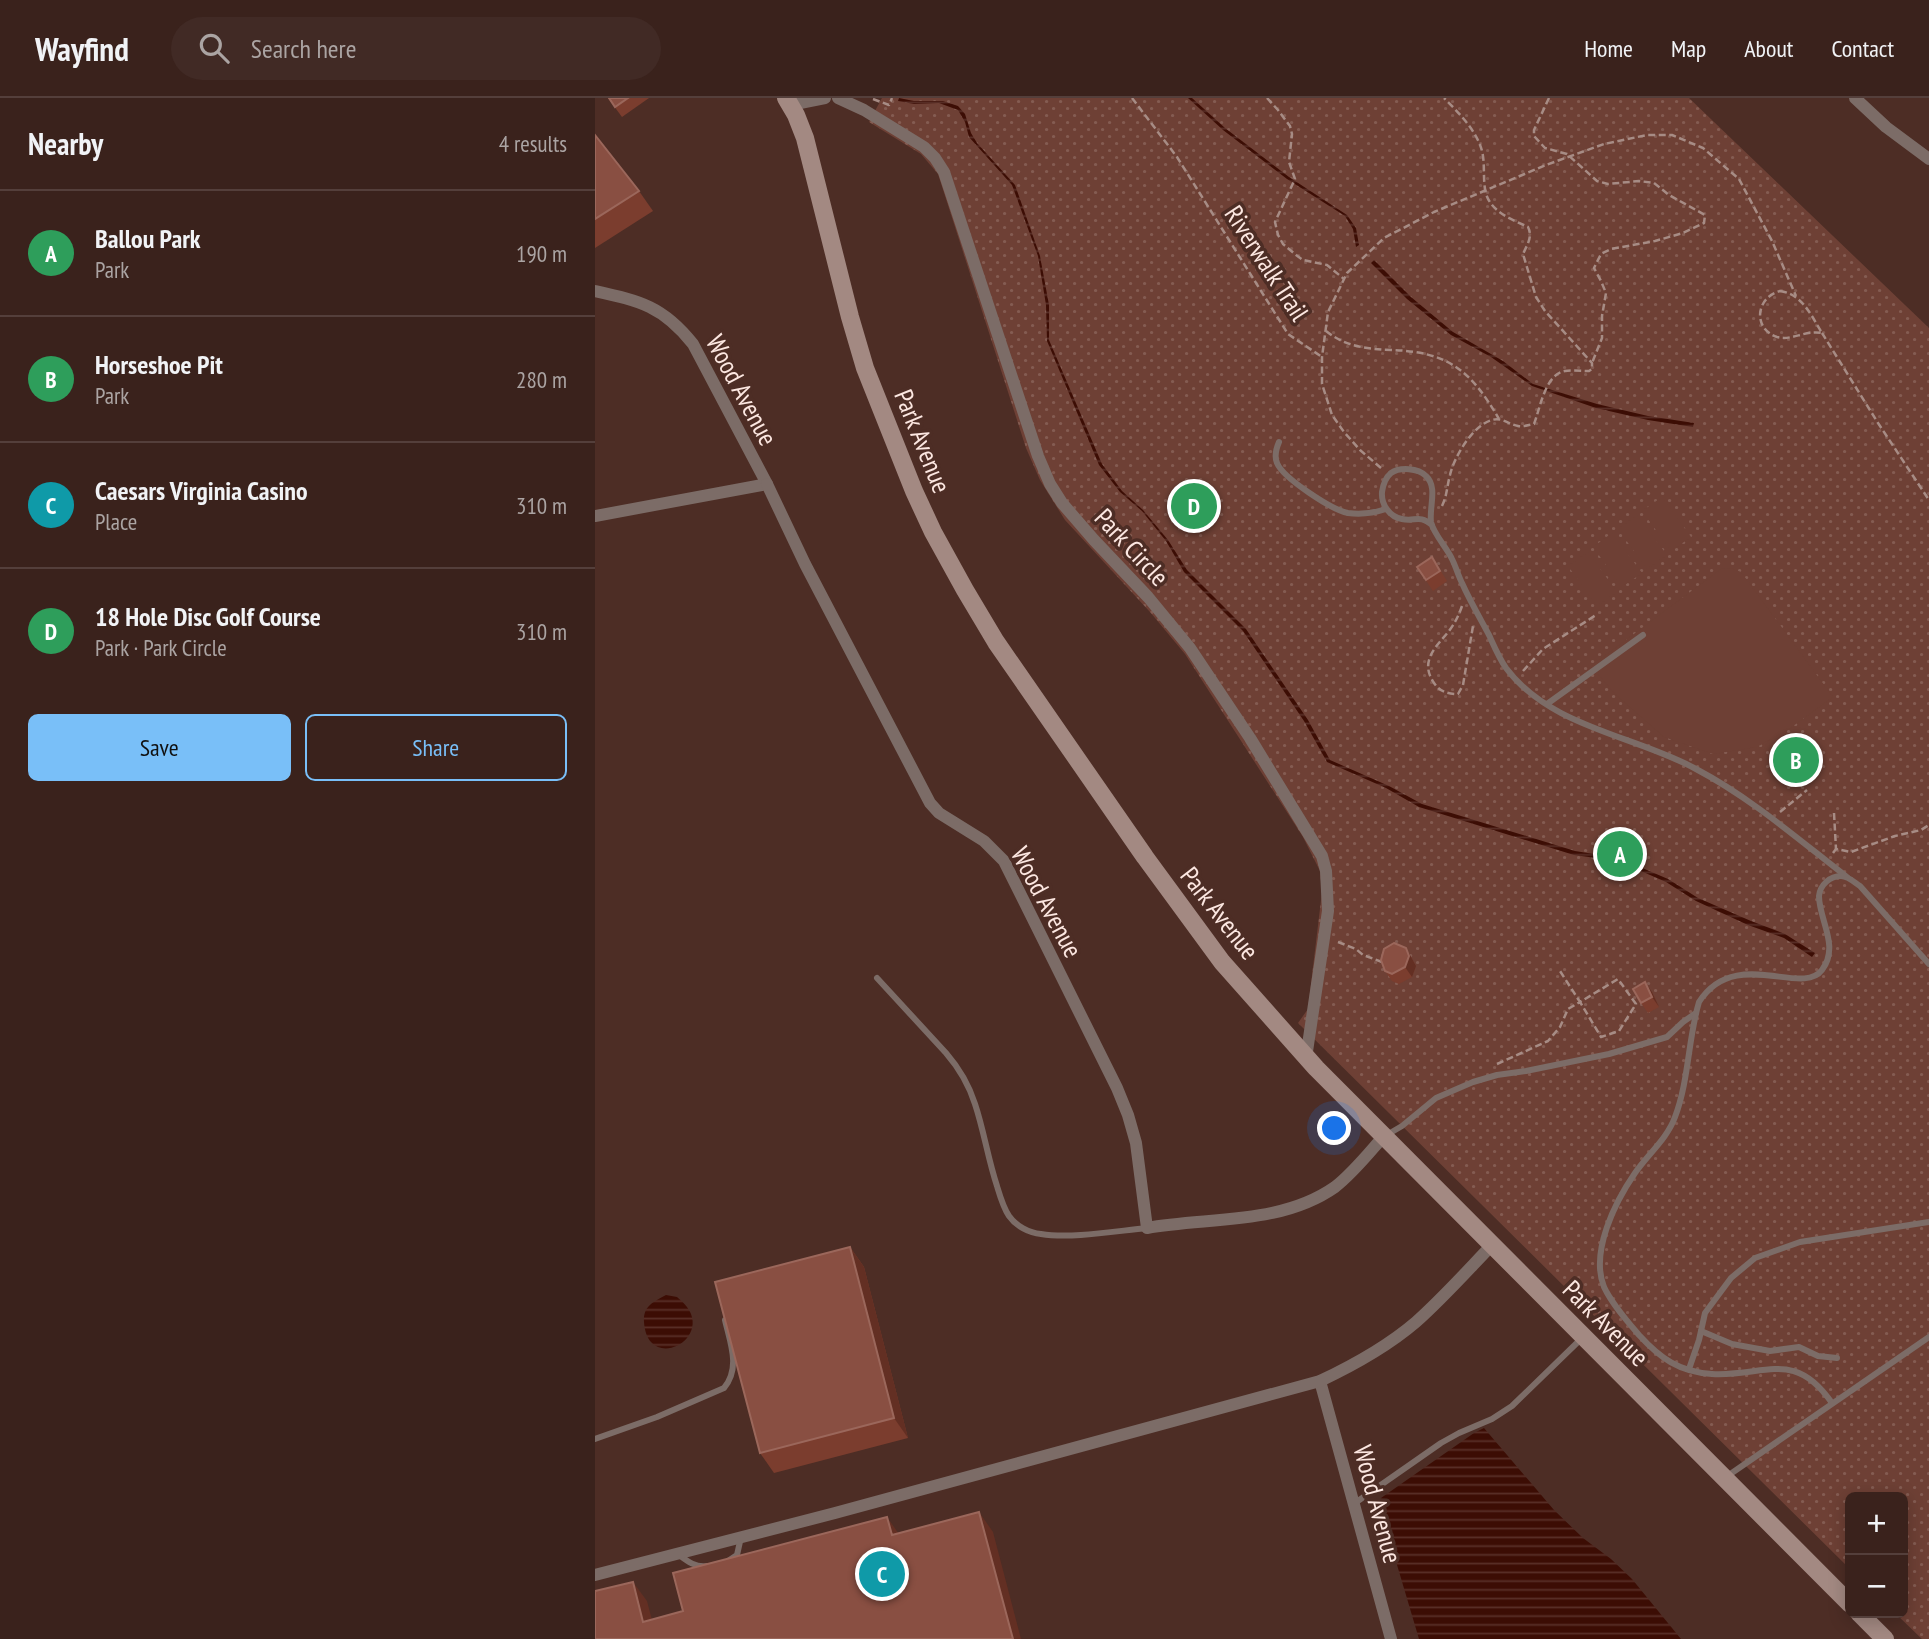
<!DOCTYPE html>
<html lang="en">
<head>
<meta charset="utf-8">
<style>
  :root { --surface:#3a221c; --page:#412a25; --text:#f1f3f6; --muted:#aba4a3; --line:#543f3b; --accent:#79bff8 }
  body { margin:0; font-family:"PT Sans Narrow",sans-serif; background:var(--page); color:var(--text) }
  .controls { position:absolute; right:21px; bottom:21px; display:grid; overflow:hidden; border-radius:10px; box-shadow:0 4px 18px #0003 }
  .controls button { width:63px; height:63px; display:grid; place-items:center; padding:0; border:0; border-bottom:2px solid var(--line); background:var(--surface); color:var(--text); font:35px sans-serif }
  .you { position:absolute; left:740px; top:1031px; width:24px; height:24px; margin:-18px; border:5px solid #fff; border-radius:50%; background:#1a73e8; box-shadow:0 0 0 10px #1a73e833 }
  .badge { display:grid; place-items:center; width:46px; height:46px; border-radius:50%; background:var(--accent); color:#fff; font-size:23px; font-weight:700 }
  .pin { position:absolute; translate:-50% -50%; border:4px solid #fff; box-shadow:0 2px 7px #0006 }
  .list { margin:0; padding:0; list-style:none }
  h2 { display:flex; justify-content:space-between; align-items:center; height:91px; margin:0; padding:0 28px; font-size:30px }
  h2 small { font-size:23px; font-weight:400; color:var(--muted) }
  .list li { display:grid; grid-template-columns:46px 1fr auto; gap:21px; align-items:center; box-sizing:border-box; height:126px; padding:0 28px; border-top:2px solid var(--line) }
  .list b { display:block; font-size:26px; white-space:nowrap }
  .list p { margin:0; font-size:23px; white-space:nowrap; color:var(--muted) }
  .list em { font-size:23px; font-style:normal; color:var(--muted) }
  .actions { display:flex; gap:14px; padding:21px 28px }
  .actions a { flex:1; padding:16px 0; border:2px solid var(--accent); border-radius:10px; text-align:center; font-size:24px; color:var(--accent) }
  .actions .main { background:var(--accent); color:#111 }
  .icon { flex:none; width:38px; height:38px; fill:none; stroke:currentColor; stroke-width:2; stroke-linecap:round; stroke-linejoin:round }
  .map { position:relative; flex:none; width:1334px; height:1541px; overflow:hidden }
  header { display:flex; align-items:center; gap:42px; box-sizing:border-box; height:98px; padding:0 35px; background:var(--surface); border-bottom:2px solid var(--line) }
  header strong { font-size:33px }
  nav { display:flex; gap:38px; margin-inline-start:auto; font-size:24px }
  .search { width:490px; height:63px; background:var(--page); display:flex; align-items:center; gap:18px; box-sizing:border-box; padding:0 24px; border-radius:38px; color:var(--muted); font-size:26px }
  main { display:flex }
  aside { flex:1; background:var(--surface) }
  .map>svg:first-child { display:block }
</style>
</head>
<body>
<header>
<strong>Wayfind</strong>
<div class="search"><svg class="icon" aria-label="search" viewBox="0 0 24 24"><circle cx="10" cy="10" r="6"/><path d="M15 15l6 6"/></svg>Search here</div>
<nav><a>Home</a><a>Map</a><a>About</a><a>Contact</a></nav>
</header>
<main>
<aside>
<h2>Nearby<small>4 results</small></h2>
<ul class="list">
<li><span class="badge" style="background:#2e9e5b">A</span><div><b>Ballou Park</b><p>Park</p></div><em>190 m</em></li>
<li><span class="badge" style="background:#2e9e5b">B</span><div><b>Horseshoe Pit</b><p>Park</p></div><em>280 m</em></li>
<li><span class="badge" style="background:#0f9aa8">C</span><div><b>Caesars Virginia Casino</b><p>Place</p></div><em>310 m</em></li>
<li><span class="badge" style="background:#2e9e5b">D</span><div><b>18 Hole Disc Golf Course</b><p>Park · Park Circle</p></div><em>310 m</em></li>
</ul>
<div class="actions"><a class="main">Save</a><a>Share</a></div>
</aside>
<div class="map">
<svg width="1334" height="1541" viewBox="0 0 1334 1541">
  <defs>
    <pattern id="park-dots" width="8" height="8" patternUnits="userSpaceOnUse" patternTransform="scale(1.75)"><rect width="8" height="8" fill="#6e4035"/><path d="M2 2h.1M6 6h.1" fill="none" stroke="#845c52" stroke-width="1.8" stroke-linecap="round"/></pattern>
    <pattern id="water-rules" width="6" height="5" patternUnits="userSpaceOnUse" patternTransform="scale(1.75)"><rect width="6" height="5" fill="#3c0d04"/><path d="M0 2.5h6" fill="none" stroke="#593028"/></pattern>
  </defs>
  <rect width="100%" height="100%" fill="#4d2d25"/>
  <!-- park -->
  <path fill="url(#park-dots)" d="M287 0H1094L1334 230V1541H1327L1300 1515H1308V1399H1255V1471L703 925 713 911 727 794 725 773 708 739 590 556 555 514 470 422 445 382 431 350 343 76 326 56 274 24Z"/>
  <!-- pitch -->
  <g fill="#6e4035">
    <path d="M1067 399 1096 439 1076 453 1047 413Z"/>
    <path d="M1042 417 1072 457 1052 471 1023 431Z"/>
    <path d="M1017 435 1047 475 1027 489 998 449Z"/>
    <path d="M993 454 1022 494 1002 508 973 468Z"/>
    <path d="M1136 470 1146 474 1238 599 1194 631 1162 649 1118 656 1069 639 1020 596 996 568 1126 471Z"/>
  </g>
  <!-- water -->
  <g fill="url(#water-rules)">
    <path d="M304 0 319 3H348L363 8 370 16 376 35 382 45 420 87 445 158 454 207V242L507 366 527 393 548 412 573 442 592 472 651 531 713 622 735 662 794 688 827 706 980 753 1024 760 1073 781 1103 800 1156 823 1190 836 1220 855 1217 859 1189 840 1153 827 1101 803 1071 784 1023 763 979 757 824 709 791 690 732 664 709 623 648 533 589 474 571 443 547 413 525 394 504 367 452 243 451 207 443 158 417 87 374 39 370 24 363 12 344 5 319 6 303 3Z"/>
    <path d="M593 0H597L630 30 694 79 752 117 761 130 764 147 761 149 758 131 750 118 692 81 628 32Z"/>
    <path d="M779 162 816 199 858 234 908 263 938 286 1002 306 1053 318 1099 325 1098 329 1053 322 1001 310 937 288 896 259 856 237 812 201 776 165Z"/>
    <path d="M71 1197 82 1199C87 1203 94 1210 96 1216 108 1247 52 1271 49 1224 48 1208 58 1204 71 1197Z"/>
    <path d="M889 1330 959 1412 988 1440 1016 1461 1037 1481 1086 1541H824L789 1423 786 1400 879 1335Z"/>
  </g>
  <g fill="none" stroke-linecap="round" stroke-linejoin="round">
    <!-- path -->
    <g stroke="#a78c85" stroke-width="2.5" stroke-dasharray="7 3.5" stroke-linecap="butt">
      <path d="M537 0 582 59 693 236 727 259"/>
      <path d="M672 0 683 12 695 28 697 36 694 64 700 81 680 124 683 137 688 146 701 157 708 162 732 167 749 181"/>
      <path d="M954 0 939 32V38L950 50 972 56 1002 83 1013 86 1044 83 1059 85 1074 97 1110 117 1109 125 1088 135 1060 143 1016 151 1006 156 999 170 1006 183 1011 195 1007 218V240L997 265"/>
      <path d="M278 1 294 7 297 0"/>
      <path d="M1185 193C1207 196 1216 217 1227 235 1209 232 1197 243 1182 239 1158 231 1160 200 1185 193Z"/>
      <path d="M731 233C751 249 772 251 797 252 854 254 876 273 904 321"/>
      <path d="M1227 235 1283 325 1334 402"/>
      <path d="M786 370 765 352 749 334 737 317 727 286V259L733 214 752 175 789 140 839 114 951 67 1009 46 1052 37H1077L1108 50 1144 81 1177 143 1201 198"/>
      <path d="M847 408C852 398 852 388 855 377 859 359 878 327 897 322 907 319 913 326 923 328 928 329 933 327 939 326 945 311 950 276 970 273 978 272 986 273 994 273L997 271V265L950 213 941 199 928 156C932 147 938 139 933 129 916 121 893 113 890 91 888 78 890 65 887 53 882 33 863 14 849 0"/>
      <path d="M867 508C864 517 860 525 854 533 841 549 824 563 839 585 845 594 853 596 863 596L868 587 878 528"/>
      <path d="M928 573 948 551 1001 517"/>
      <path d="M1185 714 1212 692"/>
      <path d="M1239 715 1241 751"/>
      <path d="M1238 755 1241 751 1256 754 1300 738 1326 732 1334 727"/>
      <path d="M743 844 761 851 768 857 787 864"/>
      <path d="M902 966 953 943 965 929 973 911 985 904 1006 939 1024 933 1041 906 1023 881 985 904 965 873"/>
    </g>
    <!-- service -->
    <g stroke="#7c6c67" stroke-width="6">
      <path d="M684 344C681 351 679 358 682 365 688 380 737 412 753 415 767 417 779 415 791 411"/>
      <path d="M837 427C824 416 820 424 807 421 795 419 786 407 787 394 788 387 790 380 796 375 805 369 823 370 831 378 843 389 834 409 836 424 838 435 852 450 857 461 861 469 863 477 867 485 875 503 885 520 894 537 899 548 904 560 911 570 956 630 1039 637 1101 671 1156 700 1203 741 1252 779"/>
      <path d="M952 606 1048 537"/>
      <path d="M282 880 351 955C364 970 374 987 380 1006 389 1033 393 1061 402 1088 405 1098 408 1109 414 1118 421 1128 434 1135 446 1136 476 1141 521 1133 552 1130"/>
      <path d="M790 1038 807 1028 841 1000 878 984 902 977 931 973 1014 956 1072 939 1088 924 1101 915"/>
      <path d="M1106 1233 1137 1246 1175 1253 1204 1249 1223 1258 1242 1260"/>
      <path d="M1094 1271 1104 1242 1110 1215 1136 1180 1160 1160 1205 1144 1334 1124"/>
      <path d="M1237 1305C1199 1250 1170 1279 1117 1276 1084 1274 1065 1260 1044 1237 1032 1223 1017 1206 1009 1189 995 1154 1020 1104 1040 1075 1053 1056 1072 1041 1080 1019 1094 982 1093 941 1104 904 1140 848 1207 899 1227 872 1245 848 1224 822 1224 798 1225 787 1235 778 1246 778 1253 778 1259 784 1265 788L1334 866"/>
      <path d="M0 1341 62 1319 129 1290C146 1270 135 1244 130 1222"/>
      <path d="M1131 1379 1334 1239"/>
      <path d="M760 1405 846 1345 864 1335 897 1321 917 1308 987 1240"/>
      <path d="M84 1457C92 1463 101 1470 112 1468"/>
      <path d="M133 1463 142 1457 146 1439"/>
    </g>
    <!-- minor -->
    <g stroke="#7c6c67" stroke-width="12">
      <path d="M243 0 269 12 329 49 340 60 349 74 443 358 455 386 467 405 499 442 553 499 595 550 655 640 727 758 731 773 733 813 711 960"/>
      <path d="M1260 0 1291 29 1334 61"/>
      <path d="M195 7 230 0"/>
      <path d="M0 193C45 203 68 208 98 246L172 386 0 418"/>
      <path d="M172 386 210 466 335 705 344 715 389 743 409 763 522 990 533 1017 541 1045 552 1130C614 1119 686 1127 740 1089 758 1075 773 1056 788 1039"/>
      <path d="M725 1283 796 1541"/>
      <path d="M0 1477 240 1415 725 1283C759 1267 793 1248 821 1224 848 1200 872 1173 897 1147"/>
    </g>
    <!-- secondary -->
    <g stroke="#a38982" stroke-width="18">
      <path d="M191 0 201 17 210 40 255 219 270 270 319 393 338 434 370 492 401 544 550 759 627 864 721 970 1255 1506"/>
      <path d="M1264 1515 1290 1541"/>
    </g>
  </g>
  <!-- wall -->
  <g fill="#7b3d2e">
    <path d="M13 0H54L27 19Z"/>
    <path d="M0 37 44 93 58 113 0 150Z"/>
    <path d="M837 459 852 483 838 493 822 469Z"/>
    <path d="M811 850 821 868 817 879 804 886 797 883 790 873Z"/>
    <path d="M1057 894 1064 909 1053 915 1046 905Z"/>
    <path d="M255 1149 269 1169 313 1340 179 1375 165 1355Z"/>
  </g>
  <!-- shaded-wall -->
  <g fill="#632f23">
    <path d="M811 850 821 868 817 879 810 869Z"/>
    <path d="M1050 884 1057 894 1064 909 1057 899Z"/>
    <path d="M255 1149 269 1169 313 1340 299 1320Z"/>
    <path d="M384 1414 398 1434 426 1541H418Z"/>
    <path d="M292 1419 306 1439 297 1437Z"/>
    <path d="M38 1484 52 1503 62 1541 48 1524Z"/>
  </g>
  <!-- building -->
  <g fill="#894f42" stroke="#9b675b" stroke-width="2">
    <path d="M14 0H33L20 9Z"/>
    <path d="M0 37 44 93 0 121Z"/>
    <path d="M837 459 845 473 831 482 822 469Z"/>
    <path d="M799 845 811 850 814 858 810 869 797 876 790 873 786 862 789 851Z"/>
    <path d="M1050 884 1057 899 1046 905 1038 891Z"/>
    <path d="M255 1149 299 1320 165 1355 120 1184Z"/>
    <path d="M384 1414 418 1541H0V1493L38 1484 48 1524 88 1513 78 1475 292 1419 297 1437Z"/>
  </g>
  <g text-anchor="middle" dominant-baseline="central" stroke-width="7" stroke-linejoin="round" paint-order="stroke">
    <!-- street labels -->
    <g font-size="26" fill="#fce7e1" stroke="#4d2d25">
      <text transform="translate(672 165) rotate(57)">Riverwalk Trail</text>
      <text transform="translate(147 292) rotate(62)">Wood Avenue</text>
      <text transform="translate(328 343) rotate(68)">Park Avenue</text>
      <text transform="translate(537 449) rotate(47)">Park Circle</text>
      <text transform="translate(452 804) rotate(62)">Wood Avenue</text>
      <text transform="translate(625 815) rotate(52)">Park Avenue</text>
      <text transform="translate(1011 1225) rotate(45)">Park Avenue</text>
      <text transform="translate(783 1406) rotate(75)">Wood Avenue</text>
    </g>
  </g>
</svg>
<div class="controls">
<button>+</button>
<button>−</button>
</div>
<div class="you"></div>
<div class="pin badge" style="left:1025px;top:756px;background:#2e9e5b">A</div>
<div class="pin badge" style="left:1201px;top:662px;background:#2e9e5b">B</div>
<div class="pin badge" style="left:287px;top:1476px;background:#0f9aa8">C</div>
<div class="pin badge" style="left:599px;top:408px;background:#2e9e5b">D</div>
</div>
</main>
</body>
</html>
